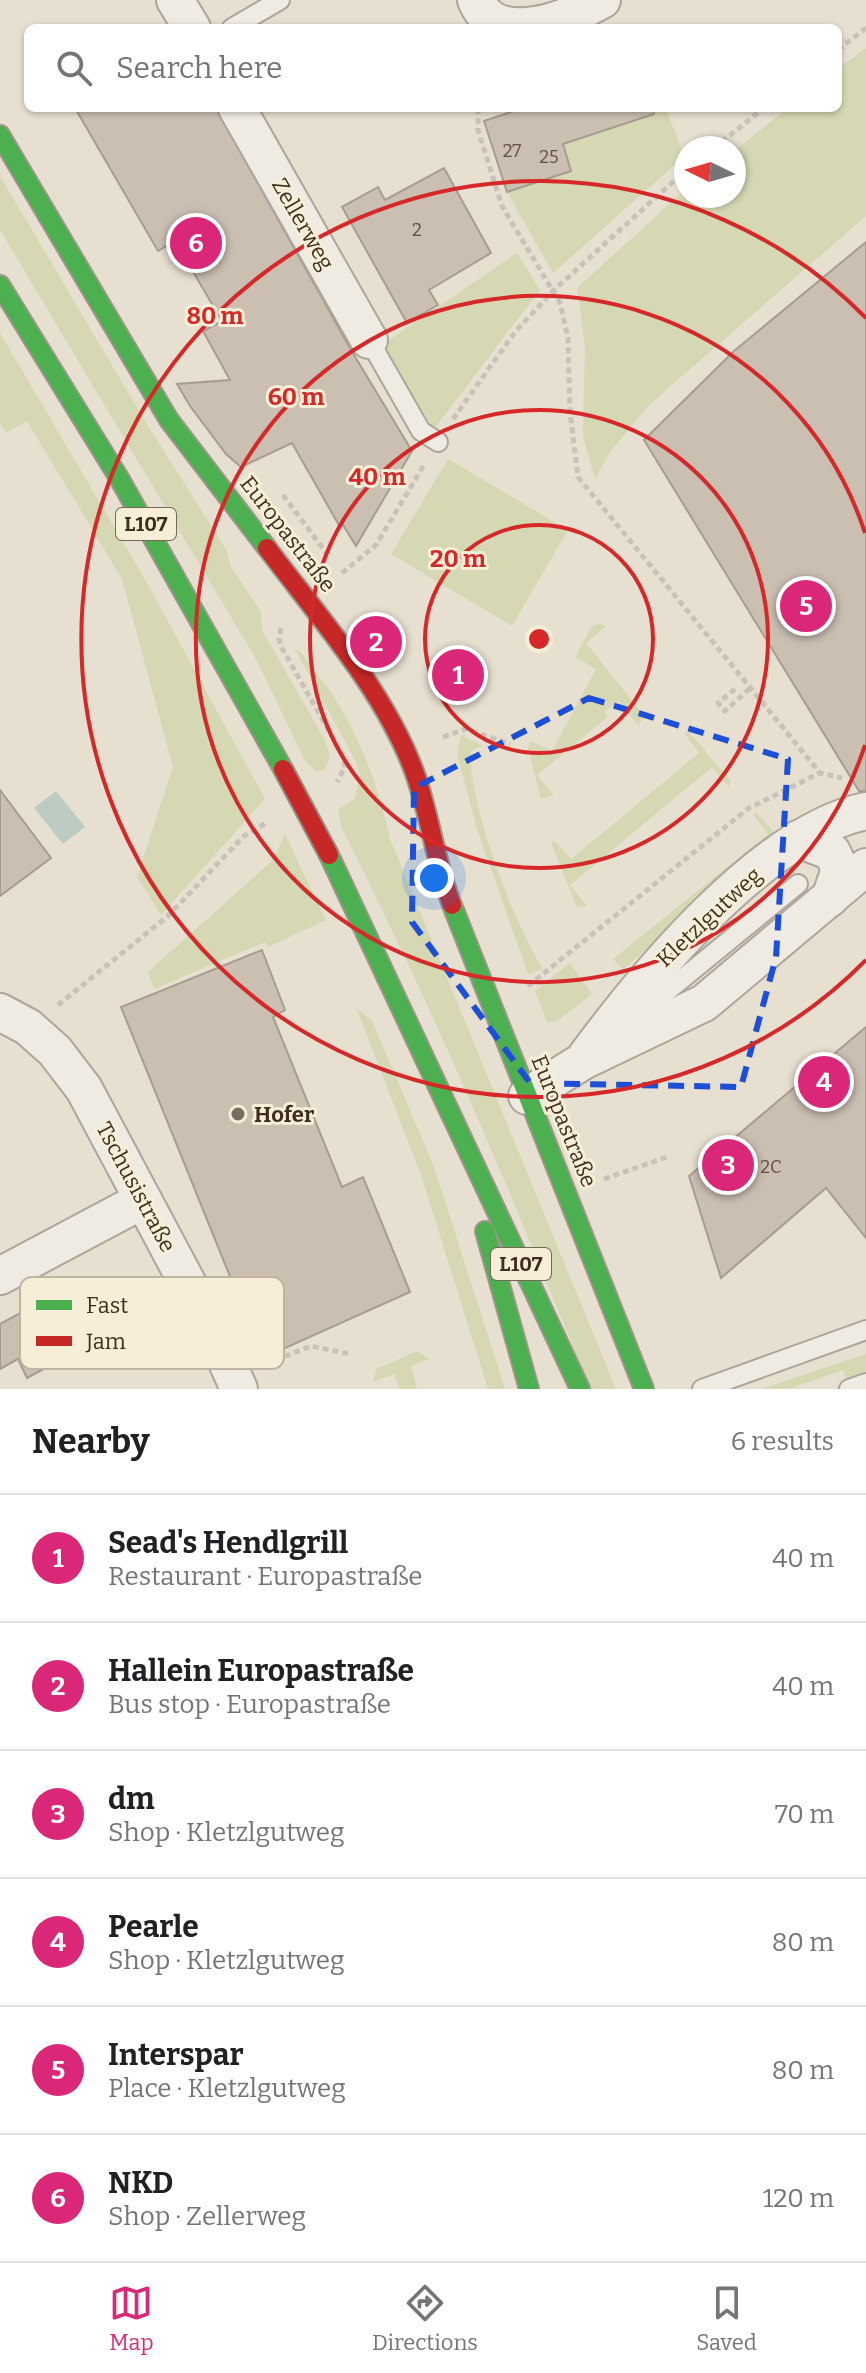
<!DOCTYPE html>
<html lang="en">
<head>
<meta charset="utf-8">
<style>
  :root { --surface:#fff; --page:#f2f2f2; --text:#202124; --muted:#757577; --line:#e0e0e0; --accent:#db2777 }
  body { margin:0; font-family:Bitter,serif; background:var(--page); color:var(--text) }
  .compass { position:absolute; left:674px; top:136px; width:72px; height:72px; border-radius:50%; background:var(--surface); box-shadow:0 2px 6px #0004; rotate:275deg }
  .you { position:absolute; left:434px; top:878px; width:28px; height:28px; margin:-20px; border:6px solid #fff; border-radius:50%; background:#1a73e8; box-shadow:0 0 0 12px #1a73e833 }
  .badge { display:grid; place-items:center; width:52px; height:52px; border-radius:50%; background:var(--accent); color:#fff; font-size:26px; font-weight:700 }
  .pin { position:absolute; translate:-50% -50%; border:4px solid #fff; box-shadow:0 2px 8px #0006 }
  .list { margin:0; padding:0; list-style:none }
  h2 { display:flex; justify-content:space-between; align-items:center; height:104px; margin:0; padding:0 32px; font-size:34px }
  h2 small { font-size:26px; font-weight:400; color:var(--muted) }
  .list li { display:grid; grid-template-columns:52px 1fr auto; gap:24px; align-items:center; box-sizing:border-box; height:128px; padding:0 32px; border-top:2px solid var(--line) }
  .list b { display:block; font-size:30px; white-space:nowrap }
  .list p { margin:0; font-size:26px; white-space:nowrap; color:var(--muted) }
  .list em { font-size:26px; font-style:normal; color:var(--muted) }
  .icon { flex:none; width:44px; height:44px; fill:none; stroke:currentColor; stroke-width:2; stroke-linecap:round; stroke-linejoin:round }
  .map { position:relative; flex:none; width:866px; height:1389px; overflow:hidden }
  .search { position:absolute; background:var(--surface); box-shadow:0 2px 6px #0004; left:24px; right:24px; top:24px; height:88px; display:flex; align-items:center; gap:20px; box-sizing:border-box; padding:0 28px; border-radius:12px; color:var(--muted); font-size:30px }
  .sheet { height:872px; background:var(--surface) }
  nav { display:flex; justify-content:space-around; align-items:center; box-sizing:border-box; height:112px; border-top:2px solid var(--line); background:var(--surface); font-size:22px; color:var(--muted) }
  nav a { display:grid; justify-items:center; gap:4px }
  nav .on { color:var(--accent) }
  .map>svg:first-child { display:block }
</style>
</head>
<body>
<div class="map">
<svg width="866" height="1389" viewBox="0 0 866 1389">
  <rect width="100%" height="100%" fill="#e7e0d1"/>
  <!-- green -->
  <g fill="#d6d7b3">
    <path d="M866 48V216L649 405 610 452 595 479 583 436 585 346 577 288 686 189V196H734V151L788 108H838V69Z"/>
    <path d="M652 108H665L685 156 553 273 507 192 571 171 563 144 654 115Z"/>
    <path d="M0 176 145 421 227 551 231 567 261 612 262 630 325 740 330 757 325 769 317 772 304 759 256 659 0 230Z"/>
    <path d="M517 253 540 290 434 429 382 345Z"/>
    <path d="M0 333 147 583 265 799 161 915 137 877 173 767 122 579 27 421 6 433 0 423Z"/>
    <path d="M448 459 568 530 512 626 391 554Z"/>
    <path d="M600 624 606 626 586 643 645 717 638 725 618 701 604 712 608 717 537 775 553 795 541 799 528 748 531 741 552 751 596 669 575 657 592 626Z"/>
    <path d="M295 649C303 652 309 663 315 671 355 721 376 777 390 839L616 1389H590C514 1199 435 1011 342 829L338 810 355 798 360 775 355 760Z"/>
    <path d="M689 732 730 780 729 787 712 767 570 885 587 906 577 907 551 843 554 840 571 859 699 753 684 733Z"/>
    <path d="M461 735 483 746 471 751C467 800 515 927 543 969L528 974 478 832 457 754Z"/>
    <path d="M757 813 780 840 623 969 613 959 768 834 753 814Z"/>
    <path d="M285 834 326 920 268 947 265 942 154 989 148 972 273 860Z"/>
    <path d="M570 963 592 994 557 1021 547 1022 535 991Z"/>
    <path d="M356 1007 372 1021 434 1167 505 1389H488L421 1175Z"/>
    <path d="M417 1351 429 1359 411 1366 417 1389H400L394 1374 373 1382 376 1369Z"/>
    <path d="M866 1354V1375L847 1380 843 1370 789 1389H761Z"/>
  </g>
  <!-- water -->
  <path fill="#bcccc2" d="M56 791 85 827 63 844 34 808Z"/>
  <!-- building -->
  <g fill="#cbbfb2" stroke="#a89c90" stroke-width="2">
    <path d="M75 108H216L351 350 412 451 356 546 343 525 340 527 292 443 241 467 226 454 190 406 177 384 230 380 203 331 222 321 175 241 158 251Z"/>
    <path d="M523 108H653L654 114 563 144 571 171 507 192 484 121Z"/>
    <path d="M444 168 491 253 429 290 438 305 407 323 342 207 378 187 385 200Z"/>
    <path d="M866 242V791H859L644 440 734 351Z"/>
    <path d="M0 790 51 858 0 896Z"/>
    <path d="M262 950 285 1010 273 1017 342 1187 363 1177 410 1292 263 1358 121 1007Z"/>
    <path d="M866 1027V1238L826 1188 721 1278 689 1176Z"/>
    <path d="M56 1294 84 1347 27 1378 18 1359 0 1369V1324Z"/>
  </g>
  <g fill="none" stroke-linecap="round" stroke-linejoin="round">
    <!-- lane casing -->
    <g stroke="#ada599" stroke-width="22">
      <g id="lane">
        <path d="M232 28 280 0"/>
        <path d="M369 340 421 431 438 442"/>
        <path d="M627 1024 798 884"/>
        <path d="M702 1389 866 1330"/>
        <path d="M849 1389 866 1383"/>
      </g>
    </g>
    <!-- street casing -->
    <g stroke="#ada599" stroke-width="40">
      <g id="street">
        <path d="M175 0 192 28"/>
        <path d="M476 0C495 49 571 18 602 0"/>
        <path d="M237 108 369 340"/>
        <path d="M798 839 832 852 840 869 830 898"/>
        <path d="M0 1012 28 1027 55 1051 84 1089 214 1333 239 1389"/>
        <path d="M587 1055C647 974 764 832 866 811"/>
        <path d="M527 1096 583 1061 704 1003 866 867"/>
        <path d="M0 1276 143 1200"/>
      </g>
    </g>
    <!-- fast casing -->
    <g stroke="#9c958a" stroke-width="22">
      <g id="fast">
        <path d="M0 135 169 420 267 548"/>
        <path d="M0 285 119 478 283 769"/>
        <path d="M329 855 580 1389"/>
        <path d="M452 905 644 1389"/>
        <path d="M485 1231 529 1389"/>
      </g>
    </g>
    <!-- jam casing -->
    <g stroke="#9c958a" stroke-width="22">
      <path id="jam" d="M267 548C318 616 384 690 414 771 430 814 435 862 452 905"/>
    </g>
    <!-- path -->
    <g stroke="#c8c2b9" stroke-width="5" stroke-dasharray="6 4" stroke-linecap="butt">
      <path d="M838 50 866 28"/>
      <path d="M478 108V130L502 206 560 303 568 338 570 412 578 477 820 773 842 778"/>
      <path d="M714 148 764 108"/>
      <path d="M453 419 515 332 554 290 686 170"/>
      <path d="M283 495 327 554"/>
      <path d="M342 573 376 545 424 465"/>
      <path d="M281 628 279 640 282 648 342 754 345 767 337 782"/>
      <path d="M735 689 718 703 725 711 749 689"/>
      <path d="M443 737 465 729 510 744"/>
      <path d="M528 986 749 808 820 773"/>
      <path d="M58 1005 168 916 244 836 266 823"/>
      <path d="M604 1179 667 1157"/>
      <path d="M271 1366 270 1362 311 1346 350 1354"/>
    </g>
    <!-- lane -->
    <use href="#lane" stroke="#efebe3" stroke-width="18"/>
    <!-- street -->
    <use href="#street" stroke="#efebe3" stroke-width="36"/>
    <!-- fast -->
    <use href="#fast" stroke="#4caf50" stroke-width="18"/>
    <!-- jam -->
    <use href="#jam" stroke="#c62828" stroke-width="18"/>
    <!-- jam-bridge casing -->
    <g stroke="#928b80" stroke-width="22" stroke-linecap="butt">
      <path id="jam-bridge" d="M283 769 329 855"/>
    </g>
    <!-- jam-bridge -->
    <use href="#jam-bridge" stroke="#c62828" stroke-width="18"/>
  </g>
  <!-- marked area -->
  <path fill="none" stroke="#1d4ed8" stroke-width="6" stroke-dasharray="16 10" stroke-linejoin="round" d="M589 698 788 759 776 957 741 1087 530 1083 412 922 414 788Z"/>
  <!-- distance rings -->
  <g fill="none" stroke="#d62828" stroke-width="4">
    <circle cx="539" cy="639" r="114"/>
    <circle cx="539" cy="639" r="229"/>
    <path d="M865 745A343 343 0 1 1 865 533"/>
    <path d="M866 960A458 458 0 1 1 866 318"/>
  </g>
  <!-- markers -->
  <circle fill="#786c5e" stroke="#f7eed8" stroke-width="3" cx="238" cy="1114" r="8"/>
  <g text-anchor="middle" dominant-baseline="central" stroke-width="6" stroke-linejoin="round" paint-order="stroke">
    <!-- number labels -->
    <g font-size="18" fill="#605244">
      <text x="512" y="151">27</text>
      <text x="549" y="157">25</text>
      <text x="417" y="230">2</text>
      <text x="771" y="1167">2C</text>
    </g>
    <!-- shield labels -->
    <g fill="#f7eed8" stroke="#756857" stroke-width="2">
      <rect x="116" y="508" width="60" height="32" rx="6"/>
      <rect x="491" y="1248" width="60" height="32" rx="6"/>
    </g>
    <g font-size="20" font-weight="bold" fill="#3d2e20">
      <text x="146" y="524">L107</text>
      <text x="521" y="1264">L107</text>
    </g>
    <!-- street labels -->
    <g font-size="22" fill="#3d2e20" stroke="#f7eed8">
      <text transform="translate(303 224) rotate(60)">Zellerweg</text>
      <text transform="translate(288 534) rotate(52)">Europastraße</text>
      <text transform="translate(709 917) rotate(-43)">Kletzlgutweg</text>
      <text transform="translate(564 1121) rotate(68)">Europastraße</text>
      <text transform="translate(136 1187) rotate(62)">Tschusistraße</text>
    </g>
    <!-- poi labels -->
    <g font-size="22" font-weight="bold" fill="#3d2e20" stroke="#f7eed8" text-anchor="start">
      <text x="254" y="1114">Hofer</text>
    </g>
  </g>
  <!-- legend -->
  <rect x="20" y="1277" width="264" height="92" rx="12" fill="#f7eed8" stroke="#bfb4a1" stroke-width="2"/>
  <rect x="36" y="1300" width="36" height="10" fill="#4caf50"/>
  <rect x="36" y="1336" width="36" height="10" fill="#c62828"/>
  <g font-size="22" fill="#3d2e20">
    <text x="86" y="1313">Fast</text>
    <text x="86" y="1349">Jam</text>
  </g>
  <circle cx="539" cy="639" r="12" fill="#d62828" stroke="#f7eed8" stroke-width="4"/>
  <g font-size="24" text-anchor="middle" font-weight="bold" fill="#d62828" stroke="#f7eed8" stroke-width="6" stroke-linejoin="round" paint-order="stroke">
    <text x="215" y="324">80 m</text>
    <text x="296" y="405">60 m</text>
    <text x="377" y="485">40 m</text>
    <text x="458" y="567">20 m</text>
  </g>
</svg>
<svg class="compass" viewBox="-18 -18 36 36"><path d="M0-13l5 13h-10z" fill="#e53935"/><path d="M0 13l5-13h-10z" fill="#757577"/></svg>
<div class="you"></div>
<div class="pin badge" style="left:458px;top:675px">1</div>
<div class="pin badge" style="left:376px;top:642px">2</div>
<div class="pin badge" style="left:728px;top:1165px">3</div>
<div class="pin badge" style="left:824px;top:1082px">4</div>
<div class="pin badge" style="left:806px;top:606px">5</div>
<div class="pin badge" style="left:196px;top:243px">6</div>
<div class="search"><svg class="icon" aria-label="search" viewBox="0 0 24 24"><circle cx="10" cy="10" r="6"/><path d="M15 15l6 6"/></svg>Search here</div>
</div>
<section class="sheet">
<h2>Nearby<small>6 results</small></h2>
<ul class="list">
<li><span class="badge">1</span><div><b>Sead's Hendlgrill</b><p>Restaurant · Europastraße</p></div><em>40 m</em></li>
<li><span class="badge">2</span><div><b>Hallein Europastraße</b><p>Bus stop · Europastraße</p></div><em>40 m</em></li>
<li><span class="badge">3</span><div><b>dm</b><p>Shop · Kletzlgutweg</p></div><em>70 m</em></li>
<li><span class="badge">4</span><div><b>Pearle</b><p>Shop · Kletzlgutweg</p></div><em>80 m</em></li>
<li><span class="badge">5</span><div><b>Interspar</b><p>Place · Kletzlgutweg</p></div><em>80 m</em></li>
<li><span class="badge">6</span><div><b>NKD</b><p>Shop · Zellerweg</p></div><em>120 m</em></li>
</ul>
</section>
<nav>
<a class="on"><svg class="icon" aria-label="map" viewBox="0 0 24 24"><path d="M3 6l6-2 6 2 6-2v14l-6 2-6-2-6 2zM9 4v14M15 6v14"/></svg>Map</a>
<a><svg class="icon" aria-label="directions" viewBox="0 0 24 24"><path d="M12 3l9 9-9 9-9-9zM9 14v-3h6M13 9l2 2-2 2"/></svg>Directions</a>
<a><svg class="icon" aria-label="saved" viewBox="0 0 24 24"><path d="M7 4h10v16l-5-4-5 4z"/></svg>Saved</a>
</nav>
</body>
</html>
